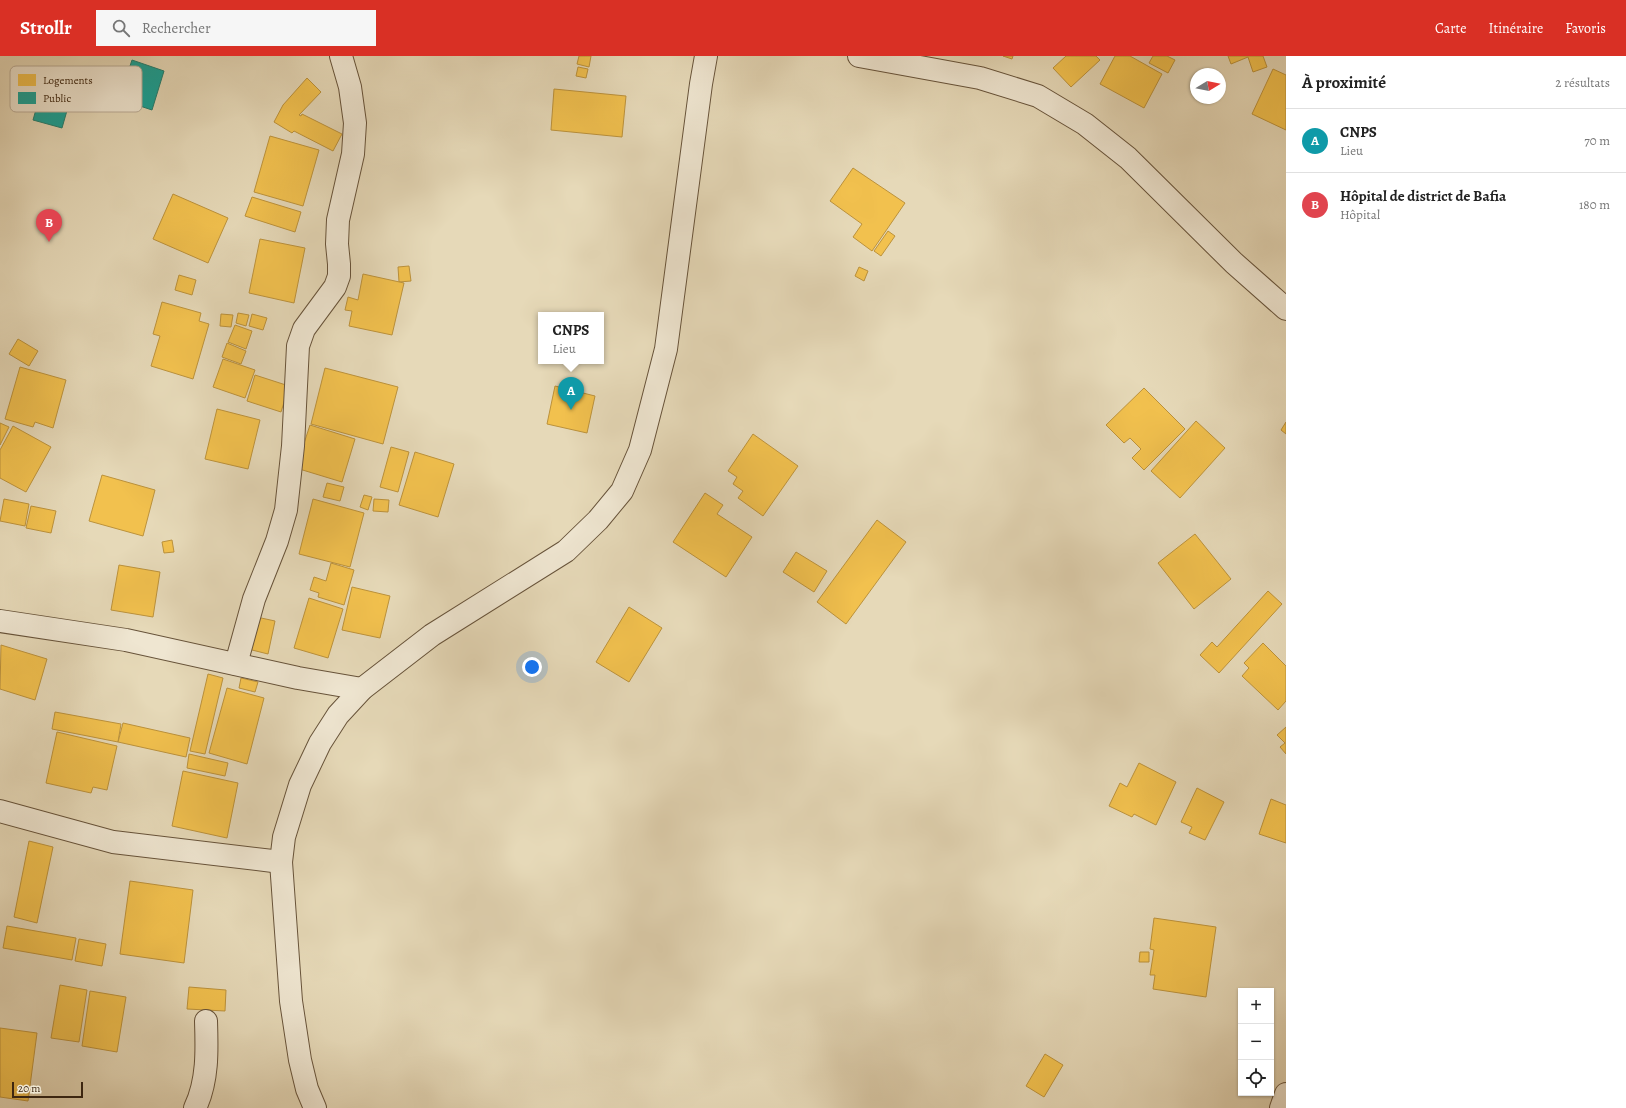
<!DOCTYPE html>
<html lang="fr">
<head>
<meta charset="utf-8">
<style>
  :root { --surface:#fff; --page:#f6f6f6; --text:#222; --muted:#767676; --line:#e0e0e0; --accent:#d93025 }
  body { margin:0; font-family:Alegreya,serif; background:var(--page); color:var(--text) }
  .controls { position:absolute; right:12px; bottom:12px; display:grid; overflow:hidden; border-radius:0px; box-shadow:0 1px 3px #0004 }
  .controls button { width:36px; height:36px; display:grid; place-items:center; padding:0; border:0; border-bottom:1px solid var(--line); background:var(--surface); color:var(--text); font:20px sans-serif }
  .compass { position:absolute; left:1190px; top:12px; width:36px; height:36px; border-radius:50%; background:var(--surface); box-shadow:0 1px 3px #0004; rotate:80deg }
  .scale { position:absolute; left:12px; bottom:10px; width:71px; box-sizing:border-box; padding-left:4px; border:2px solid #3d2610; border-top:0; font-size:11px; line-height:14px; white-space:nowrap; color:#3d2610; -webkit-text-stroke:3px #efe6d1; paint-order:stroke }
  .you { position:absolute; left:532px; top:611px; width:14px; height:14px; margin:-10px; border:3px solid #fff; border-radius:50%; background:#1a73e8; box-shadow:0 0 0 6px #1a73e833 }
  .badge { display:grid; place-items:center; width:26px; height:26px; border-radius:50%; background:var(--accent); color:#fff; font-size:13px; font-weight:700 }
  .pin { position:absolute; translate:-50% -33px; filter:drop-shadow(0 1px 2px #0008) }
  .pin::after { content:''; position:absolute; top:21px; width:14px; height:12px; background:inherit; clip-path:polygon(0 0,100% 0,50% 100%) }
  .popup { position:absolute; left:538px; top:256px; width:66px; height:52px; box-sizing:border-box; display:grid; place-content:center; border-radius:0px; background:var(--surface); filter:drop-shadow(0 1px 3px #0005); font-size:13px; white-space:nowrap; color:var(--muted) }
  .popup b { font-size:15px; color:var(--text) }
  .popup::after { content:''; position:absolute; left:50%; top:100%; margin-left:-8px; border:8px solid transparent; border-top-color:var(--surface) }
  .list { margin:0; padding:0; list-style:none }
  h2 { display:flex; justify-content:space-between; align-items:center; height:52px; margin:0; padding:0 16px; font-size:17px }
  h2 small { font-size:13px; font-weight:400; color:var(--muted) }
  .list li { display:grid; grid-template-columns:26px 1fr auto; gap:12px; align-items:center; box-sizing:border-box; height:64px; padding:0 16px; border-top:1px solid var(--line) }
  .list b { display:block; font-size:15px; white-space:nowrap }
  .list p { margin:0; font-size:13px; white-space:nowrap; color:var(--muted) }
  .list em { font-size:13px; font-style:normal; color:var(--muted) }
  .icon { flex:none; width:22px; height:22px; fill:none; stroke:currentColor; stroke-width:2; stroke-linecap:round; stroke-linejoin:round }
  .map { position:relative; flex:none; width:1286px; height:1052px; overflow:hidden }
  header { display:flex; align-items:center; gap:24px; box-sizing:border-box; height:56px; padding:0 20px; background:var(--accent); color:#fff }
  header strong { font-size:19px }
  nav { display:flex; gap:22px; margin-inline-start:auto; font-size:14px }
  .search { width:280px; height:36px; background:var(--page); display:flex; align-items:center; gap:10px; box-sizing:border-box; padding:0 14px; border-radius:0px; color:var(--muted); font-size:15px }
  main { display:flex }
  aside { flex:1; background:var(--surface) }
  .map>svg:first-child { display:block }
</style>
</head>
<body>
<header>
<strong>Strollr</strong>
<div class="search"><svg class="icon" aria-label="search" viewBox="0 0 24 24"><circle cx="10" cy="10" r="6"/><path d="M15 15l6 6"/></svg>Rechercher</div>
<nav><a>Carte</a><a>Itinéraire</a><a>Favoris</a></nav>
</header>
<main>
<div class="map">
<svg width="1286" height="1052" viewBox="0 0 1286 1052">
  <rect width="100%" height="100%" fill="#e6d9b8"/>
  <filter id="stains"><feTurbulence type="fractalNoise" baseFrequency=".005" numOctaves="4"/><feColorMatrix values="0 0 0 0 .2 0 0 0 0 .09 0 0 0 0 .02 0 0 0 .5 -.17"/></filter>
  <radialGradient id="worn" r=".72"><stop offset=".6" stop-color="#630" stop-opacity="0"/><stop offset="1" stop-color="#630" stop-opacity=".3"/></radialGradient>
  <!-- homes -->
  <g fill="#f2c14e" stroke="#bc923b">
    <path d="M579 0H591L589 11 577 8Z"/>
    <path d="M1003 0H1013L1012 3Z"/>
    <path d="M1066 0H1096L1100 4 1071 31 1053 12Z"/>
    <path d="M1115 0H1130L1162 18 1144 52 1100 28Z"/>
    <path d="M1153 0H1167L1175 4 1168 17 1149 7Z"/>
    <path d="M1228 0H1263L1267 11 1253 16 1248 1 1231 8Z"/>
    <path d="M578 11 588 13 586 22 576 20Z"/>
    <path d="M1273 13 1286 19V74L1252 58Z"/>
    <path d="M307 22 321 36 299 59 301 60 302 58 342 78 333 95 294 75 292 77 274 66 283 49Z"/>
    <path d="M554 33 626 40 622 81 551 74Z"/>
    <path d="M270 80 319 94 303 150 254 136Z"/>
    <path d="M853 112 905 147 872 195 853 181 862 168 830 145Z"/>
    <path d="M173 138 228 162 208 207 153 183Z"/>
    <path d="M252 141 301 156 295 176 245 160Z"/>
    <path d="M888 175 895 180 881 200 874 195Z"/>
    <path d="M260 183 305 192 294 247 249 237Z"/>
    <path d="M409 210 411 225 399 226 398 211Z"/>
    <path d="M859 211 868 215 864 225 855 220Z"/>
    <path d="M363 218 404 227 392 279 349 270 352 255 345 254 348 241 358 244Z"/>
    <path d="M179 219 196 224 192 239 175 234Z"/>
    <path d="M162 246 201 257 199 265 209 268 193 323 151 310 160 280 153 278Z"/>
    <path d="M238 257 249 259 246 270 236 267Z"/>
    <path d="M221 258 233 259 231 271 220 270Z"/>
    <path d="M252 258 267 262 263 274 249 270Z"/>
    <path d="M235 269 252 275 246 293 228 286Z"/>
    <path d="M18 283 38 295 29 310 9 298Z"/>
    <path d="M227 287 246 295 241 308 222 301Z"/>
    <path d="M223 303 255 314 245 342 213 331Z"/>
    <path d="M20 311 66 324 53 372 35 366 33 371 5 363Z"/>
    <path d="M325 312 398 331 383 388 311 368Z"/>
    <path d="M255 319 289 330 281 356 247 345Z"/>
    <path d="M555 330 595 340 587 377 547 368Z"/>
    <path d="M1144 332 1185 373 1144 414 1132 402 1141 393 1130 382 1124 387 1106 369Z"/>
    <path d="M217 353 260 364 248 413 205 403Z"/>
    <path d="M1196 365 1225 392 1180 442 1151 415Z"/>
    <path d="M1286 366V378L1281 374Z"/>
    <path d="M0 367 9 371 0 389Z"/>
    <path d="M310 369 355 383 342 426 296 412Z"/>
    <path d="M13 370 51 391 26 436 0 422V394Z"/>
    <path d="M753 378 798 410 763 460 738 442 743 435 733 428 737 421 728 415Z"/>
    <path d="M391 391 409 396 398 436 380 431Z"/>
    <path d="M415 396 454 408 438 461 399 449Z"/>
    <path d="M102 419 155 434 143 480 89 465Z"/>
    <path d="M327 427 344 431 340 445 323 441Z"/>
    <path d="M705 437 723 449 717 458 752 481 726 521 673 486Z"/>
    <path d="M364 439 372 441 368 454 360 451Z"/>
    <path d="M4 443 29 448 25 470 0 465Z"/>
    <path d="M313 443 364 457 350 511 299 498Z"/>
    <path d="M374 443 389 444 388 456 373 455Z"/>
    <path d="M31 450 56 455 51 477 26 472Z"/>
    <path d="M877 464 906 486 846 568 817 546Z"/>
    <path d="M1195 478 1231 523 1194 553 1158 507Z"/>
    <path d="M172 484 174 496 164 497 162 486Z"/>
    <path d="M796 496 827 515 814 536 783 516Z"/>
    <path d="M331 507 354 514 344 549 318 541 319 537 310 534 314 521 326 525Z"/>
    <path d="M119 509 160 516 153 561 111 554Z"/>
    <path d="M352 531 390 540 380 582 342 574Z"/>
    <path d="M1268 535 1282 548 1219 617 1200 599 1212 586 1217 591Z"/>
    <path d="M309 542 343 553 328 602 294 592Z"/>
    <path d="M629 551 662 572 629 626 596 606Z"/>
    <path d="M252 560 275 565 268 598 244 592Z"/>
    <path d="M1263 587 1286 610V645L1278 654 1242 620 1249 612 1244 607Z"/>
    <path d="M1 589 47 603 35 644 0 633Z"/>
    <path d="M208 618 223 622 205 698 190 695Z"/>
    <path d="M241 622 258 626 255 636 239 632Z"/>
    <path d="M227 632 264 642 247 708 209 697Z"/>
    <path d="M55 656 121 668 118 686 52 673Z"/>
    <path d="M123 667 190 682 186 701 118 686Z"/>
    <path d="M1286 671V698L1280 691 1285 687 1277 679Z"/>
    <path d="M57 676 117 690 107 734 93 731 91 737 46 727Z"/>
    <path d="M189 698 228 707 225 720 187 712Z"/>
    <path d="M1139 707 1176 726 1156 769 1134 758 1132 761 1109 750 1120 727 1127 731Z"/>
    <path d="M183 715 238 727 227 782 172 770Z"/>
    <path d="M1197 732 1224 746 1205 784 1189 777 1192 771 1181 766Z"/>
    <path d="M1271 743 1286 749V787L1259 778Z"/>
    <path d="M29 785 53 791 37 867 14 861Z"/>
    <path d="M130 825 193 834 184 907 120 898Z"/>
    <path d="M1154 862 1216 871 1206 941 1153 933 1155 919H1150L1154 894 1150 893Z"/>
    <path d="M7 870 76 882 72 904 3 892Z"/>
    <path d="M79 883 106 888 102 910 75 905Z"/>
    <path d="M1140 896H1149V906H1139Z"/>
    <path d="M60 929 87 934 79 986 51 982Z"/>
    <path d="M189 931 226 934 225 955 187 953Z"/>
    <path d="M90 935 126 941 117 996 82 990Z"/>
    <path d="M0 972 37 977 28 1045 0 1041Z"/>
    <path d="M1045 998 1063 1009 1044 1041 1026 1030Z"/>
  </g>
  <!-- public -->
  <g fill="#17a398" stroke="#227e6f">
    <path d="M132 4 164 15 152 54 119 43Z"/>
    <path d="M39 43 68 51 62 72 33 64Z"/>
  </g>
  <g fill="none" stroke-linecap="round" stroke-linejoin="round">
    <!-- minor casing -->
    <g stroke="#67533a" stroke-width="24">
      <g id="minor">
        <path d="M859 0 980 22 1038 40 1085 68 1128 102 1234 207 1286 253"/>
        <path d="M0 565 126 584 298 622 362 633"/>
        <path d="M236 608 254 543 277 485 286 454 293 390 298 290 304 273 335 231 339 220V208L337 188 338 164 353 98 355 67 350 31 341 0"/>
        <path d="M0 755 113 786 281 806"/>
        <path d="M195 1052C208 1025 207 994 206 965"/>
        <path d="M315 1052 307 1033 300 1004 291 945 281 806 284 781 300 729 320 687 338 659 362 633 432 579 566 495 598 464 622 435 640 394 666 293 701 28 706 0"/>
        <path d="M1281 1052 1286 1038"/>
      </g>
    </g>
    <!-- minor -->
    <use href="#minor" stroke="#efe6d1" stroke-width="22"/>
  </g>
  <!-- legend -->
  <rect x="10" y="10" width="132" height="46" rx="6" fill="#efe6d1" stroke="#baac97" stroke-width="1"/>
  <rect x="18" y="18" width="18" height="12" fill="#f2c14e"/>
  <rect x="18" y="36" width="18" height="12" fill="#17a398"/>
  <g font-size="11" fill="#3d2610">
    <text x="43" y="28">Logements</text>
    <text x="43" y="46">Public</text>
  </g>
  <rect width="100%" height="100%" filter="url(#stains)"/>
  <rect width="100%" height="100%" fill="url(#worn)"/>
</svg>
<div class="controls">
<button>+</button>
<button>−</button>
<button><svg class="icon" aria-label="locate" viewBox="0 0 24 24"><circle cx="12" cy="12" r="6"/><path d="M12 2v4M12 18v4M2 12h4M18 12h4"/></svg></button>
</div>
<svg class="compass" viewBox="-18 -18 36 36"><path d="M0-13l5 13h-10z" fill="#e53935"/><path d="M0 13l5-13h-10z" fill="#767676"/></svg>
<div class="scale">20 m</div>
<div class="you"></div>
<div class="pin badge" style="left:571px;top:354px;background:#0f9aa8">A</div>
<div class="popup"><b>CNPS</b>Lieu</div>
<div class="pin badge" style="left:49px;top:186px;background:#e0444e">B</div>
</div>
<aside>
<h2>À proximité<small>2 résultats</small></h2>
<ul class="list">
<li><span class="badge" style="background:#0f9aa8">A</span><div><b>CNPS</b><p>Lieu</p></div><em>70 m</em></li>
<li><span class="badge" style="background:#e0444e">B</span><div><b>Hôpital de district de Bafia</b><p>Hôpital</p></div><em>180 m</em></li>
</ul>
</aside>
</main>
</body>
</html>
